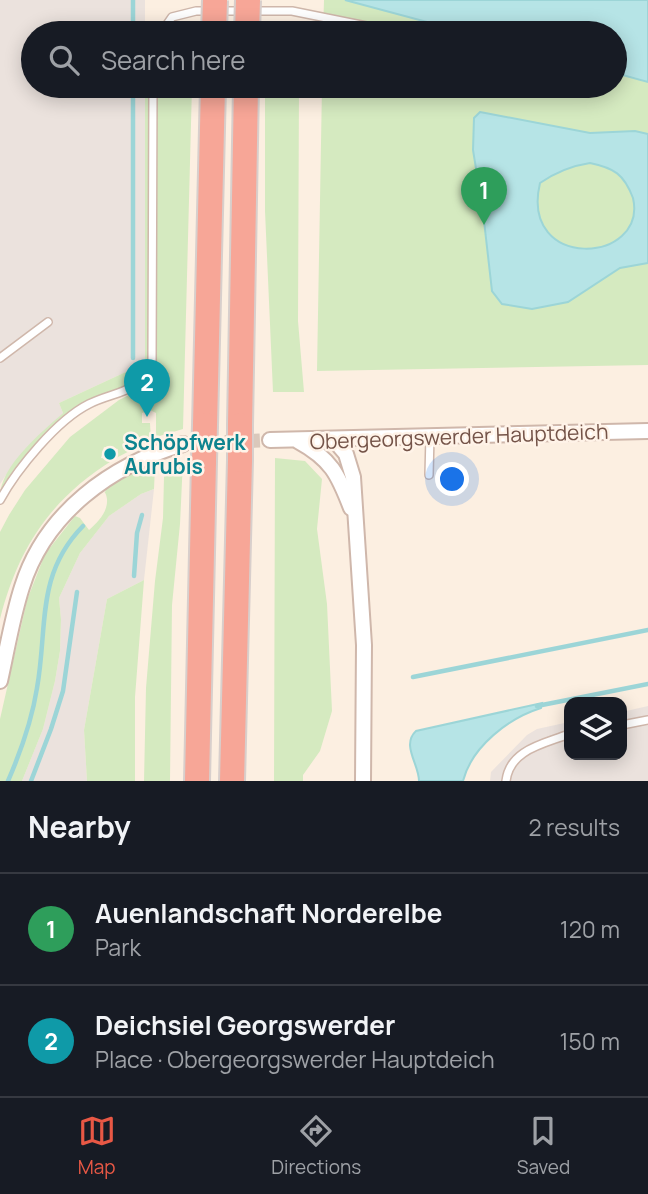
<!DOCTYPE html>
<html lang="en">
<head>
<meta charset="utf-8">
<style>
  :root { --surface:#171b24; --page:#20242c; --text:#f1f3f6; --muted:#9ea1a6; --line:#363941; --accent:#e85845 }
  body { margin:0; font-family:Manrope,sans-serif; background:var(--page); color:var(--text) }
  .controls { position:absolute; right:21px; bottom:21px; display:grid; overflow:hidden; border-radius:14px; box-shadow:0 4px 18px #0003 }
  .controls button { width:63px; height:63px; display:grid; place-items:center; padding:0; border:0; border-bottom:2px solid var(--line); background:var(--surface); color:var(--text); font:35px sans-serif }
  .you { position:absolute; left:453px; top:480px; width:24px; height:24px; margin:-18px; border:5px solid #fff; border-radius:50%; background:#1a73e8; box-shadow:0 0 0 10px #1a73e833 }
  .badge { display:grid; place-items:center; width:46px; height:46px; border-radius:50%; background:var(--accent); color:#fff; font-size:23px; font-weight:700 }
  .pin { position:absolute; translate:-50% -58px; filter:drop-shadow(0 2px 4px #0008) }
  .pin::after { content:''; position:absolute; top:37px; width:24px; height:21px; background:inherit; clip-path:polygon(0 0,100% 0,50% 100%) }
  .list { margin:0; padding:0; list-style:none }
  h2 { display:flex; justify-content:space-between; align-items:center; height:91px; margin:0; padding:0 28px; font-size:30px }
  h2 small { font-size:23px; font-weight:400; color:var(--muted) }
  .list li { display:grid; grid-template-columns:46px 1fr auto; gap:21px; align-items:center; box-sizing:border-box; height:112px; padding:0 28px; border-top:2px solid var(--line) }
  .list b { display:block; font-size:26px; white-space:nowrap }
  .list p { margin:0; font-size:23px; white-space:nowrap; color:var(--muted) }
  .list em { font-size:23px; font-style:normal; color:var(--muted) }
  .icon { flex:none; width:38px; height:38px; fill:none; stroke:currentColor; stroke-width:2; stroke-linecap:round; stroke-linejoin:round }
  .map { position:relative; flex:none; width:648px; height:781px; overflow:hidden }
  .search { position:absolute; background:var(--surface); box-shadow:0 4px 18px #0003; left:21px; right:21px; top:21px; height:77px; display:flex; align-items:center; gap:18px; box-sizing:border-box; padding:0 24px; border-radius:38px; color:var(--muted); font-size:26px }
  .sheet { height:315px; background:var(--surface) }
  nav { display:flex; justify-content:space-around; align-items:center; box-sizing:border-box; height:98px; border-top:2px solid var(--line); background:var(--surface); font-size:19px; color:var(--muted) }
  nav a { display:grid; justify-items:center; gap:4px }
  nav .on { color:var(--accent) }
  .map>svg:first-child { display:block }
</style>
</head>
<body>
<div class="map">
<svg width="648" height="781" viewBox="0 0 648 781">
  <rect width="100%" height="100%" fill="#fcefe1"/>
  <!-- industrial -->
  <g fill="#ebe2dd">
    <path d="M0 0H145V33H33V86H145V363L59 403 63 413 14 463 0 484Z"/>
    <path d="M154 489 144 580 107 599 84 730 87 781H22L43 729 55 681 60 651 61 619 59 598 80 553 109 516 141 494Z"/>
    <path d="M648 706V781H490L491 772 527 735 537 729 569 722V755H622V712Z"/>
  </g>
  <!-- green -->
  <g fill="#d5eac0">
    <path d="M324 0H648V365L317 371 322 86H615V33H323Z"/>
    <path d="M145 86H148L149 357 144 372 132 384 60 424 0 497C0 466 41 433 63 413L59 403 145 363Z"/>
    <path d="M157 86H192L183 429 156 437V413L150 410 142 413V423H150L151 440 116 458 118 449 104 447 101 458 113 460C50 499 18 549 0 619V532L9 515 25 490 70 437 119 400 137 391 152 376 155 367Z"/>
    <path d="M265 86H299L298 321 304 392H273L265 211Z"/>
    <path d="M275 458 305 461 322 479 317 529 327 604 332 711 320 751 303 775V781H274Z"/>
    <path d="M183 460 180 524 172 605 170 781H144L146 688 155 581 163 518 164 477 171 464Z"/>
    <path d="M151 463 155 467 154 489 141 494 109 516 80 553 59 598 61 619 60 651 55 681 43 729 22 781H0V719L27 600 45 554 75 516 80 518 89 530C98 522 108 512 107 499 105 487 103 499 107 487Z"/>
    <path d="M144 580 135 697V781H87L84 730 107 599Z"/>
  </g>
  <!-- water -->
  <g fill="#b6e4e6" stroke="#9cd5d7" stroke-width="2" fill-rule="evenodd">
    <path d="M345 0H648V82L615 73V33H468Z"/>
    <path d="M480 112 590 133 635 131 648 134V263L620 268 568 302 532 309 502 304 492 291 483 212 473 150 474 118ZM590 163C614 168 624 174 633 198 648 264 519 272 540 183 556 172 570 166 590 163Z"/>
    <path d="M542 703 541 708C509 718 472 746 463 781H419C419 764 401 745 416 731Z"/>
  </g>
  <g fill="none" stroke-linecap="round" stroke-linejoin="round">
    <!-- stream -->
    <g stroke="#9cd5d7" stroke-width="4.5">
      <path d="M133 0V33"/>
      <path d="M133 358V86"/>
      <path d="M134 576 137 533 142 515"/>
      <path d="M413 677 648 630"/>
      <path d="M537 706 648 684"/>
      <path d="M8 781C21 751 32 720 37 688 48 628 35 575 83 526"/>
      <path d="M31 781 51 729 63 691 77 592"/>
    </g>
    <!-- street-tunnel -->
    <path stroke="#dac8bb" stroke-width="14" stroke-dasharray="14 7" stroke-linecap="butt" d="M183 444 270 440"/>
    <!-- lane casing -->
    <g stroke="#cfb7ab" stroke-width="10">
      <g id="lane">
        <path d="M161 33 172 17 196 11H292L396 32"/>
        <path d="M0 358 48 322"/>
        <path d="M429 475 430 436"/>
        <path d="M0 500C17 469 57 420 89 404 115 391 135 395 152 365L153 86"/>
        <path d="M622 725 648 720"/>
        <path d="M506 781C510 749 544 744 569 734"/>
      </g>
    </g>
    <!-- street casing -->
    <g stroke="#cfb7ab" stroke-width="18">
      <g id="street">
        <path d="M270 440 648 431"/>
        <path d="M334 440 346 454 353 477 364 645 363 781"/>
        <path d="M298 441C331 459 338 474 351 508"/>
        <path d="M0 681C7 650 12 618 22 587 45 513 111 465 183 444"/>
      </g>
    </g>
    <!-- highway casing -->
    <g stroke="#d8cfcc" stroke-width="28">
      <g id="highway">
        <path d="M205 425 213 86"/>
        <path d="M240 425 246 86"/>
        <path d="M197 781 204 461"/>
        <path d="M232 781 240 460"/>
      </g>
    </g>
    <!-- lane -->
    <use href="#lane" stroke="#fff" stroke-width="7"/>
    <!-- street -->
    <use href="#street" stroke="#fff" stroke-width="14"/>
    <!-- highway -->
    <use href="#highway" stroke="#f7a697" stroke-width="24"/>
    <!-- highway-bridge casing -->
    <g stroke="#d8cfcc" stroke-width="28" stroke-linecap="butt">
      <g id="highway-bridge">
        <path d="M214 33 215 0"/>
        <path d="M247 33 248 0"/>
        <path d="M240 460V425"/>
        <path d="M204 461 205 425"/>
      </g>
    </g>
    <!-- highway-bridge -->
    <use href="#highway-bridge" stroke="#f7a697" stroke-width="24"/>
  </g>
  <!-- markers -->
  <circle fill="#0f9aa8" stroke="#fff3e8" stroke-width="2.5" cx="110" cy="454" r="7"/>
  <g text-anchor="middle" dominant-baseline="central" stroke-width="5" stroke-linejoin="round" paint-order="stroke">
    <!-- street labels -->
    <g font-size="21" fill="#745348" stroke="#fff3e8">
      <text transform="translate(459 436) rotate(-2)">Obergeorgswerder Hauptdeich</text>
    </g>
    <!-- culture labels -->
    <g font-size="21" font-weight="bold" fill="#0d838f" stroke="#fff3e8" text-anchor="start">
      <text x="124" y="442">Schöpfwerk<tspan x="124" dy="24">Aurubis</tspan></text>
    </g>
  </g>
</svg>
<div class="controls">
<button><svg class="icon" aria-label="layers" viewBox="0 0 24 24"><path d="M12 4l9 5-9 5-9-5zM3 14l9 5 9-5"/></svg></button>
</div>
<div class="you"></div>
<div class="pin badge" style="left:484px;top:225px;background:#2e9e5b">1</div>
<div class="pin badge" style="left:147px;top:417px;background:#0f9aa8">2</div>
<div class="search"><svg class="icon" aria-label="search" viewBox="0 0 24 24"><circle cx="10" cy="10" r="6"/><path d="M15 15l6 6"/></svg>Search here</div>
</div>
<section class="sheet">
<h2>Nearby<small>2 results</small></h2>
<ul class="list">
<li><span class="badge" style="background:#2e9e5b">1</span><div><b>Auenlandschaft Norderelbe</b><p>Park</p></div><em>120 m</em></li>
<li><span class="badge" style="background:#0f9aa8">2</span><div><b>Deichsiel Georgswerder</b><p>Place · Obergeorgswerder Hauptdeich</p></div><em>150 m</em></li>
</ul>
</section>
<nav>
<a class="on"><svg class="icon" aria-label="map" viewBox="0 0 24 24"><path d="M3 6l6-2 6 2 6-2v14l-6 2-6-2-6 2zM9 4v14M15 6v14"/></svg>Map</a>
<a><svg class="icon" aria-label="directions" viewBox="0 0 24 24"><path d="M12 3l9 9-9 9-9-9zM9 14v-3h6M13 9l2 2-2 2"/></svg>Directions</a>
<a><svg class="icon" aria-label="saved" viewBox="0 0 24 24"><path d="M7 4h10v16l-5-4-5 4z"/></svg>Saved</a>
</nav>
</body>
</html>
